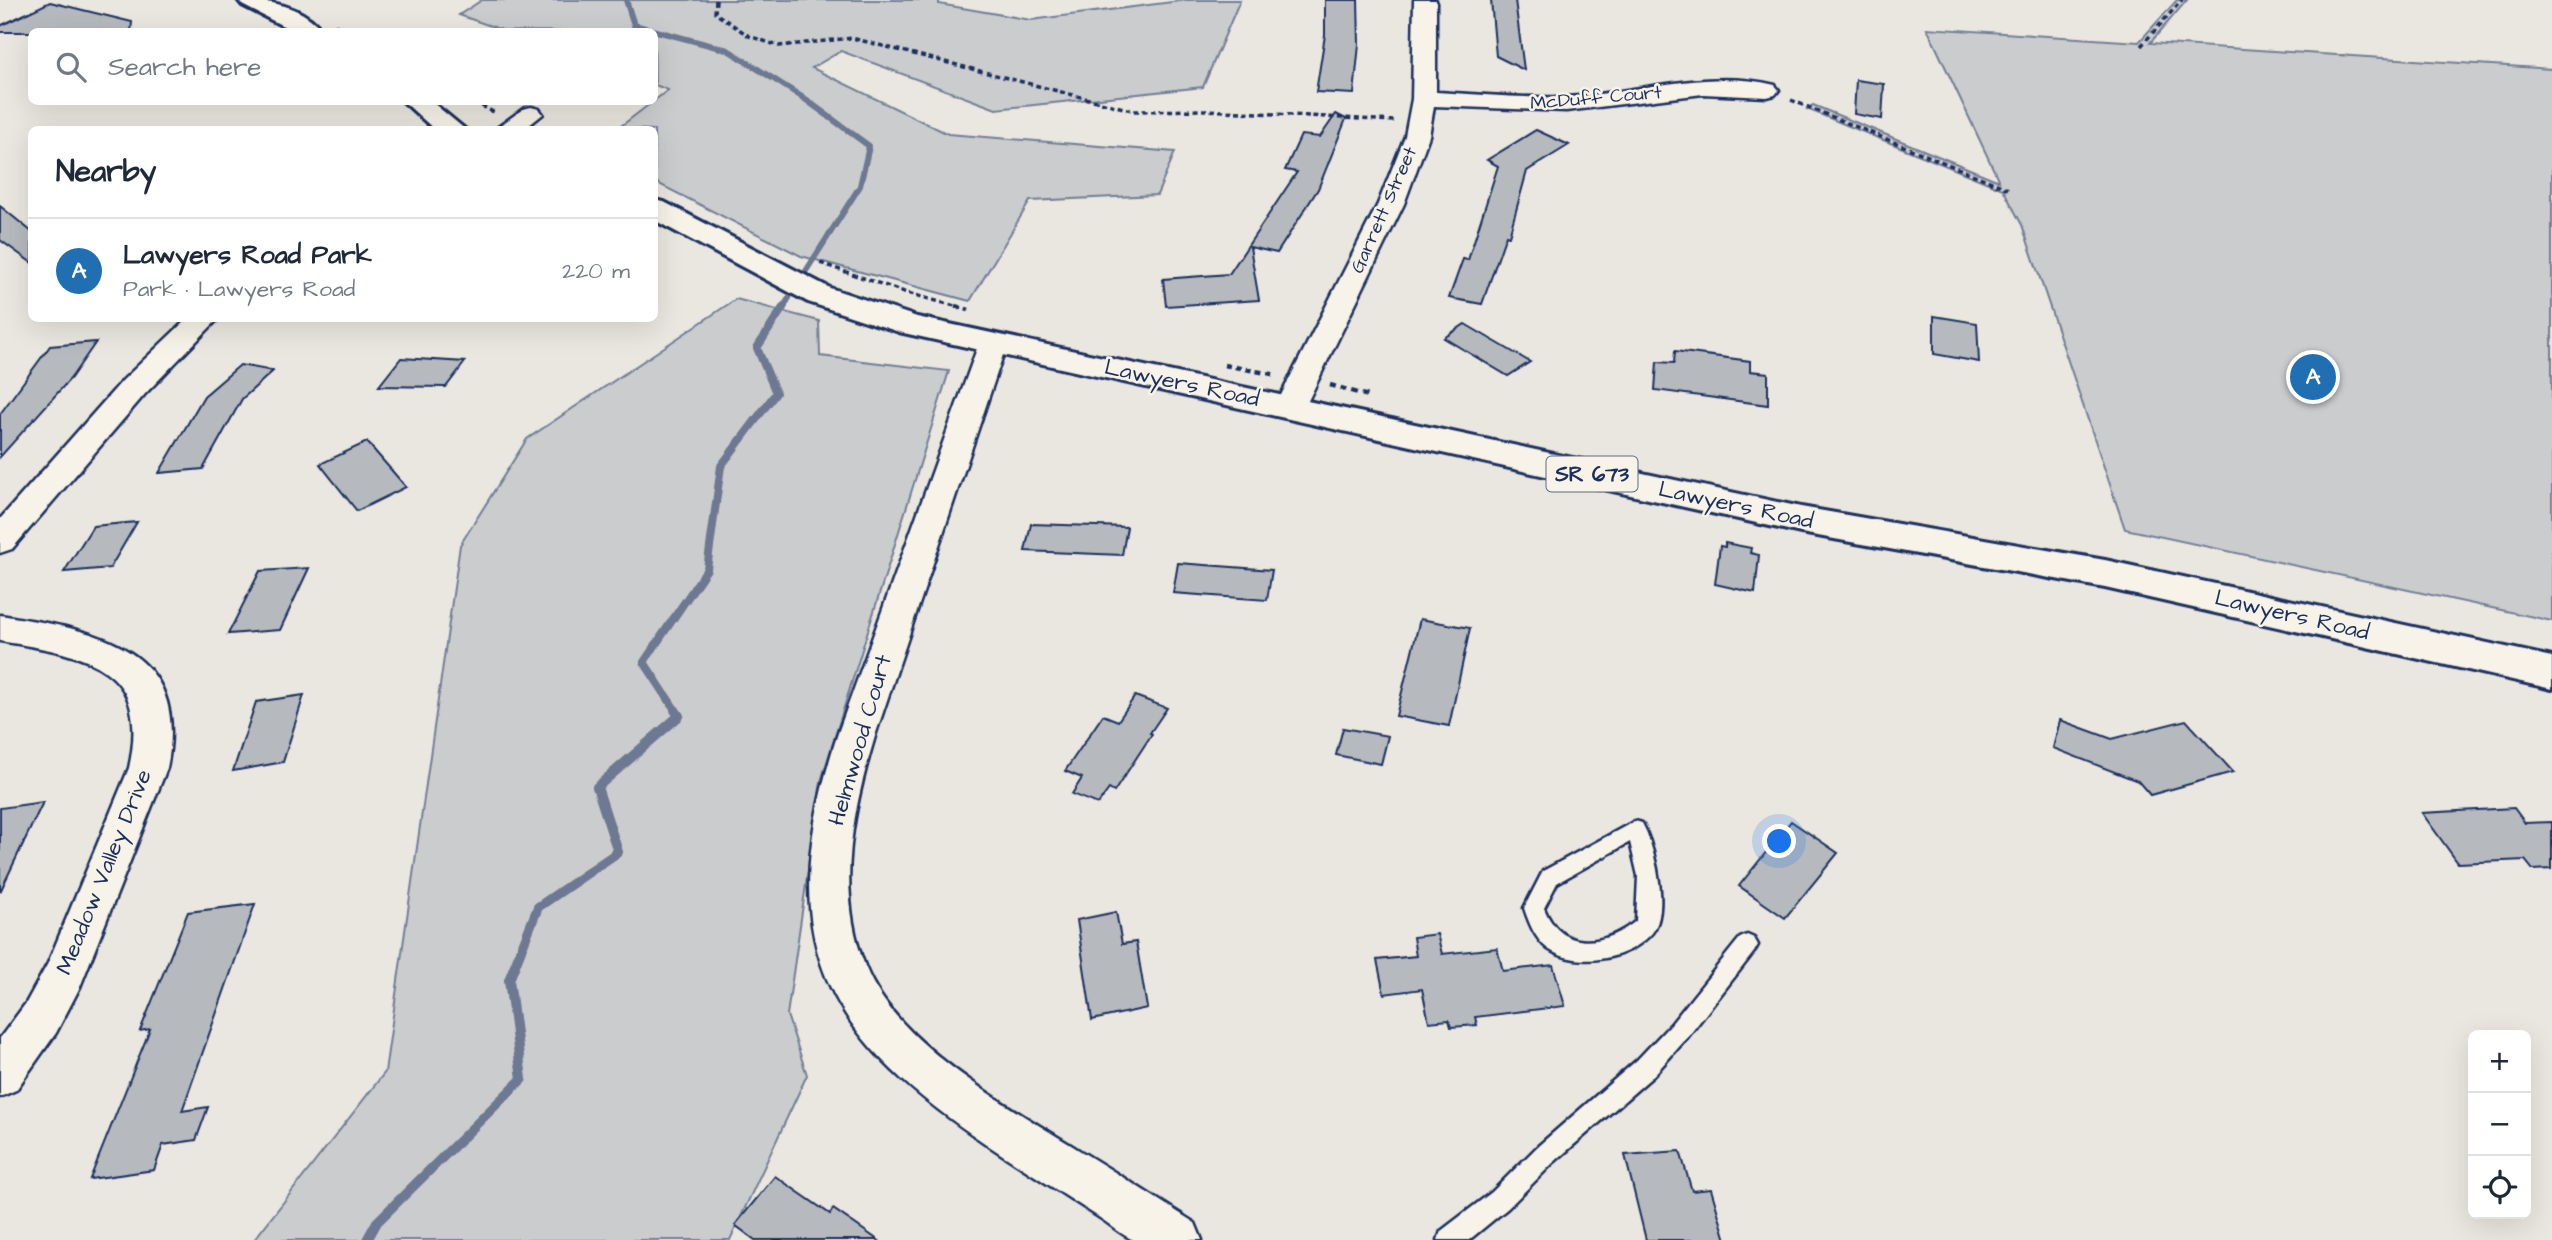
<!DOCTYPE html>
<html lang="en">
<head>
<meta charset="utf-8">
<style>
  :root { --surface:#fff; --page:#f6f6f7; --text:#1f2937; --muted:#747a83; --line:#e0e1e3; --accent:#1f6fb2 }
  body { margin:0; font-family:"Architects Daughter",sans-serif; background:var(--page); color:var(--text) }
  .controls { position:absolute; right:21px; bottom:21px; display:grid; overflow:hidden; border-radius:10px; box-shadow:0 7px 28px #0002 }
  .controls button { width:63px; height:63px; display:grid; place-items:center; padding:0; border:0; border-bottom:2px solid var(--line); background:var(--surface); color:var(--text); font:35px sans-serif }
  .you { position:absolute; left:1780px; top:842px; width:24px; height:24px; margin:-18px; border:5px solid #fff; border-radius:50%; background:#1a73e8; box-shadow:0 0 0 10px #1a73e833 }
  .badge { display:grid; place-items:center; width:46px; height:46px; border-radius:50%; background:var(--accent); color:#fff; font-size:23px; font-weight:700 }
  .pin { position:absolute; translate:-50% -50%; border:4px solid #fff; box-shadow:0 2px 7px #0006 }
  .list { margin:0; padding:0; list-style:none }
  h2 { display:flex; justify-content:space-between; align-items:center; height:91px; margin:0; padding:0 28px; font-size:30px }
  h2 small { font-size:23px; font-weight:400; color:var(--muted) }
  .list li { display:grid; grid-template-columns:46px 1fr auto; gap:21px; align-items:center; box-sizing:border-box; height:105px; padding:0 28px; border-top:2px solid var(--line) }
  .list b { display:block; font-size:26px; white-space:nowrap }
  .list p { margin:0; font-size:23px; white-space:nowrap; color:var(--muted) }
  .list em { font-size:23px; font-style:normal; color:var(--muted) }
  .icon { flex:none; width:38px; height:38px; fill:none; stroke:currentColor; stroke-width:2; stroke-linecap:round; stroke-linejoin:round }
  .map { position:relative; flex:none; width:2552px; height:1240px; overflow:hidden }
  .search { position:absolute; background:var(--surface); box-shadow:0 7px 28px #0002; left:28px; top:28px; width:630px; height:77px; display:flex; align-items:center; gap:18px; box-sizing:border-box; padding:0 24px; border-radius:10px; color:var(--muted); font-size:26px }
  .panel { position:absolute; background:var(--surface); box-shadow:0 7px 28px #0002; left:28px; top:126px; width:630px; height:196px; border-radius:10px }
  .map>svg:first-child { display:block }
</style>
</head>
<body>
<div class="map">
<svg width="2552" height="1240" viewBox="0 0 2552 1240">
  <rect width="100%" height="100%" fill="#eae7e0"/>
  <filter id="ink" filterUnits="userSpaceOnUse"><feTurbulence type="fractalNoise" baseFrequency=".0143" numOctaves="2"/><feDisplacementMap in="SourceGraphic" scale="14" xChannelSelector="R" yChannelSelector="G"/><feConvolveMatrix kernelMatrix="1 2 1 2 8 2 1 2 1" color-interpolation-filters="sRGB"/></filter>
  <g filter="url(#ink)">
    <!-- green -->
    <g fill="#cbcccd" stroke="#737e96" stroke-width="2">
      <path d="M482 0H939V4L1031 20 1188 0H1240L1203 87 996 109 841 51 812 68 948 134 1175 152 1157 195 1030 201 970 301 801 256 655 182 654 130 617 129 668 90 655 85 654 32 505 31 459 15Z"/>
      <path d="M2177 0H2187L2150 43 2552 69V621L2125 529 2022 225 2003 189 1807 109 1813 105 1999 181 1927 28 2139 42Z"/>
      <path d="M736 299 819 321 820 356 949 371 821 781 787 1015 807 1075 730 1240H254L385 1072 460 545 527 439Z"/>
    </g>
    <g fill="none" stroke-linecap="round" stroke-linejoin="round">
      <!-- stream-far2 -->
      <g stroke="#6d7892" stroke-width="6">
        <path d="M626 0 634 25 728 50 805 99 869 146 860 186 806 271"/>
        <path d="M783 308 789 298"/>
      </g>
      <!-- stream-far1 -->
      <path stroke="#6d7892" stroke-width="8" d="M676 711 644 662 707 569 721 466 776 393 757 348 784 306"/>
      <!-- stream -->
      <path stroke="#6d7892" stroke-width="10" d="M367 1240 377 1222 522 1079 509 980 538 907 618 852 597 787 679 716 675 710"/>
    </g>
    <!-- building -->
    <g fill="#b6babf" stroke="#1b2f5e" stroke-width="2">
      <path d="M1325 0H1358L1359 44 1354 94 1316 92 1325 35Z"/>
      <path d="M1491 0H1515L1524 70 1496 56Z"/>
      <path d="M50 2 132 22 131 32H0V26Z"/>
      <path d="M1856 80 1884 84 1882 119 1854 114Z"/>
      <path d="M1336 114 1346 119 1318 189 1277 253 1250 247 1259 300 1166 306 1163 279 1229 274 1297 172 1285 170 1301 135 1320 137Z"/>
      <path d="M1536 130 1569 145 1527 171 1509 236 1506 235 1482 304 1449 298 1463 259 1468 260 1498 166 1487 160Z"/>
      <path d="M0 206 32 232V263L0 240Z"/>
      <path d="M1934 316 1977 323 1979 362 1934 354Z"/>
      <path d="M1465 324 1530 362 1508 376 1444 338Z"/>
      <path d="M96 342 71 378 0 457V414L50 346Z"/>
      <path d="M1675 351 1750 361V371L1768 373V405L1655 390 1657 362 1674 363Z"/>
      <path d="M401 358 465 362 446 387 379 386Z"/>
      <path d="M240 365 273 371 242 399 203 469 159 473 204 396Z"/>
      <path d="M367 442 406 487 357 511 320 464Z"/>
      <path d="M137 522 110 568 64 572 93 526Z"/>
      <path d="M1031 524 1127 527 1122 555 1025 551Z"/>
      <path d="M1725 543 1751 548 1750 553 1759 555 1755 593 1715 584 1720 546 1725 547Z"/>
      <path d="M1178 563 1272 570 1267 600 1173 593Z"/>
      <path d="M309 568 280 630 228 634 260 571Z"/>
      <path d="M1420 619 1470 628 1449 726 1396 716Z"/>
      <path d="M304 695 283 762 233 771 256 702Z"/>
      <path d="M1135 696 1167 708 1150 733 1152 734 1114 792 1109 789 1098 804 1072 794 1082 778 1065 771 1103 715 1118 721Z"/>
      <path d="M2060 720 2112 739 2186 720 2233 772 2150 795 2138 781 2053 748Z"/>
      <path d="M1343 728 1388 736 1381 764 1336 755Z"/>
      <path d="M43 802 0 892V808Z"/>
      <path d="M2514 808 2525 823 2552 822V869L2533 870 2525 860 2458 863 2422 813Z"/>
      <path d="M1791 821 1838 853 1785 918 1739 886Z"/>
      <path d="M255 904 182 1111 208 1107 196 1140 163 1145 154 1170 90 1179 150 1029 140 1031 188 912Z"/>
      <path d="M1116 912 1122 944 1136 942 1147 1008 1092 1020 1077 920Z"/>
      <path d="M1437 934 1442 954 1497 948 1503 971 1553 965 1565 1006 1475 1017 1477 1025 1451 1027 1449 1020 1429 1022 1422 989 1384 994 1377 960 1416 956 1413 937Z"/>
      <path d="M1680 1151 1692 1191 1711 1189 1726 1240H1646L1625 1155Z"/>
      <path d="M775 1176 830 1214 833 1209 878 1240H755L735 1225Z"/>
    </g>
    <g fill="none" stroke-linecap="round" stroke-linejoin="round">
      <!-- lane casing -->
      <g stroke="#1b2f5e" stroke-width="5">
        <g id="lane">
          <path d="M1635 821 1642 823 1645 829C1655 852 1670 911 1652 933 1629 960 1577 969 1548 949 1535 939 1529 923 1524 908L1543 871ZM1630 842 1638 876 1636 921C1604 946 1562 953 1544 908L1557 883Z"/>
          <path d="M1747 935 1754 938 1758 945 1754 952 1687 1038 1653 1076 1553 1163 1508 1208 1469 1240H1438L1441 1231 1492 1192 1537 1147 1637 1060 1671 1024 1740 938Z"/>
        </g>
      </g>
      <!-- street casing -->
      <g stroke="#1b2f5e" stroke-width="5">
        <g id="street">
          <path d="M1414 0H1436V92C1479 94 1523 99 1566 97 1635 94 1706 68 1775 85L1779 90 1775 95 1767 97 1703 94 1566 111 1434 106 1429 136 1404 204 1305 407 1301 414 1290 417 1279 414 1275 407 1378 204 1405 136 1412 99Z"/>
          <path d="M531 107 539 109 543 114 523 130H494L523 109Z"/>
          <path d="M188 318H219L145 394 12 549 0 553V519L123 380Z"/>
          <path d="M993 334 1003 337 1007 343 876 733C853 809 835 889 865 966 895 1044 1010 1107 1079 1150 1118 1174 1156 1198 1195 1223L1202 1240C1187 1240 1146 1240 1134 1240 1123 1236 1112 1226 1103 1220 1074 1201 1046 1183 1018 1165 832 1046 765 955 838 733L979 343 983 337Z"/>
          <path d="M0 615C94 630 192 645 167 768L80 987 56 1033 16 1090 0 1097V1038L26 1003 48 963 129 768C152 663 83 655 0 641Z"/>
        </g>
      </g>
      <!-- primary casing -->
      <g stroke="#1b2f5e" stroke-width="6">
        <g id="primary">
          <path d="M238 0C267 0 304 5 323 32H295L242 5Z"/>
          <path d="M404 102H432L466 130H435Z"/>
          <path d="M654 200 664 202 830 288 917 317 1801 507 2105 560 2552 657V689L2105 588 1801 533 899 332 808 302 654 220Z"/>
        </g>
      </g>
      <!-- path-far1 -->
      <g stroke="#1b2f5e" stroke-width="3.5" stroke-dasharray="5 3.5" stroke-linecap="butt">
        <path d="M716 0 715 13 749 36 779 46 852 38 1135 111 1205 110 1394 121"/>
        <path d="M335 25 346 32"/>
        <path d="M2141 46 2182 0"/>
        <path d="M1791 100 2011 190"/>
        <path d="M474 102 495 113"/>
        <path d="M820 263 904 292 962 308"/>
      </g>
      <!-- path -->
      <g stroke="#1b2f5e" stroke-width="4.5" stroke-dasharray="6 5" stroke-linecap="butt">
        <path d="M955 306 969 310"/>
        <path d="M1224 365 1277 375"/>
        <path d="M1330 385 1372 397"/>
      </g>
      <!-- lane -->
      <use href="#lane" fill="#f7f3e8" fill-rule="evenodd"/>
      <!-- street -->
      <use href="#street" fill="#f7f3e8" fill-rule="evenodd"/>
      <!-- primary -->
      <use href="#primary" fill="#f7f3e8" fill-rule="evenodd"/>
    </g>
  </g>
  <g text-anchor="middle" dominant-baseline="central" stroke-width="5" stroke-linejoin="round" paint-order="stroke">
    <!-- far-street labels -->
    <g font-size="19" fill="#1b2f5e" stroke="#f7f3e8">
      <text transform="translate(1596 98) rotate(-5)">McDuff Court</text>
      <text transform="translate(1384 210) rotate(-66)">Garrett Street</text>
    </g>
    <!-- shield labels -->
    <rect fill="#f7f3e8" stroke="#5d6a87" stroke-width="2" x="1546.5" y="456.5" width="91" height="35" rx="5"/>
    <g font-size="21" font-weight="bold" fill="#1b2f5e">
      <text x="1592" y="474">SR 673</text>
    </g>
    <!-- street labels -->
    <g font-size="23" fill="#1b2f5e" stroke="#f7f3e8">
      <text transform="translate(1182 383) rotate(12)">Lawyers Road</text>
      <text transform="translate(1736 505) rotate(12)">Lawyers Road</text>
      <text transform="translate(2292 615) rotate(13)">Lawyers Road</text>
      <text transform="translate(860 740) rotate(-74)">Helmwood Court</text>
      <text transform="translate(104 872) rotate(-68)">Meadow Valley Drive</text>
    </g>
  </g>
</svg>
<div class="controls">
<button>+</button>
<button>−</button>
<button><svg class="icon" aria-label="locate" viewBox="0 0 24 24"><circle cx="12" cy="12" r="6"/><path d="M12 2v4M12 18v4M2 12h4M18 12h4"/></svg></button>
</div>
<div class="you"></div>
<div class="pin badge" style="left:2313px;top:377px">A</div>
<div class="search"><svg class="icon" aria-label="search" viewBox="0 0 24 24"><circle cx="10" cy="10" r="6"/><path d="M15 15l6 6"/></svg>Search here</div>
<section class="panel">
<h2>Nearby<small></small></h2>
<ul class="list">
<li><span class="badge">A</span><div><b>Lawyers Road Park</b><p>Park · Lawyers Road</p></div><em>220 m</em></li>
</ul>
</section>
</div>
</body>
</html>
